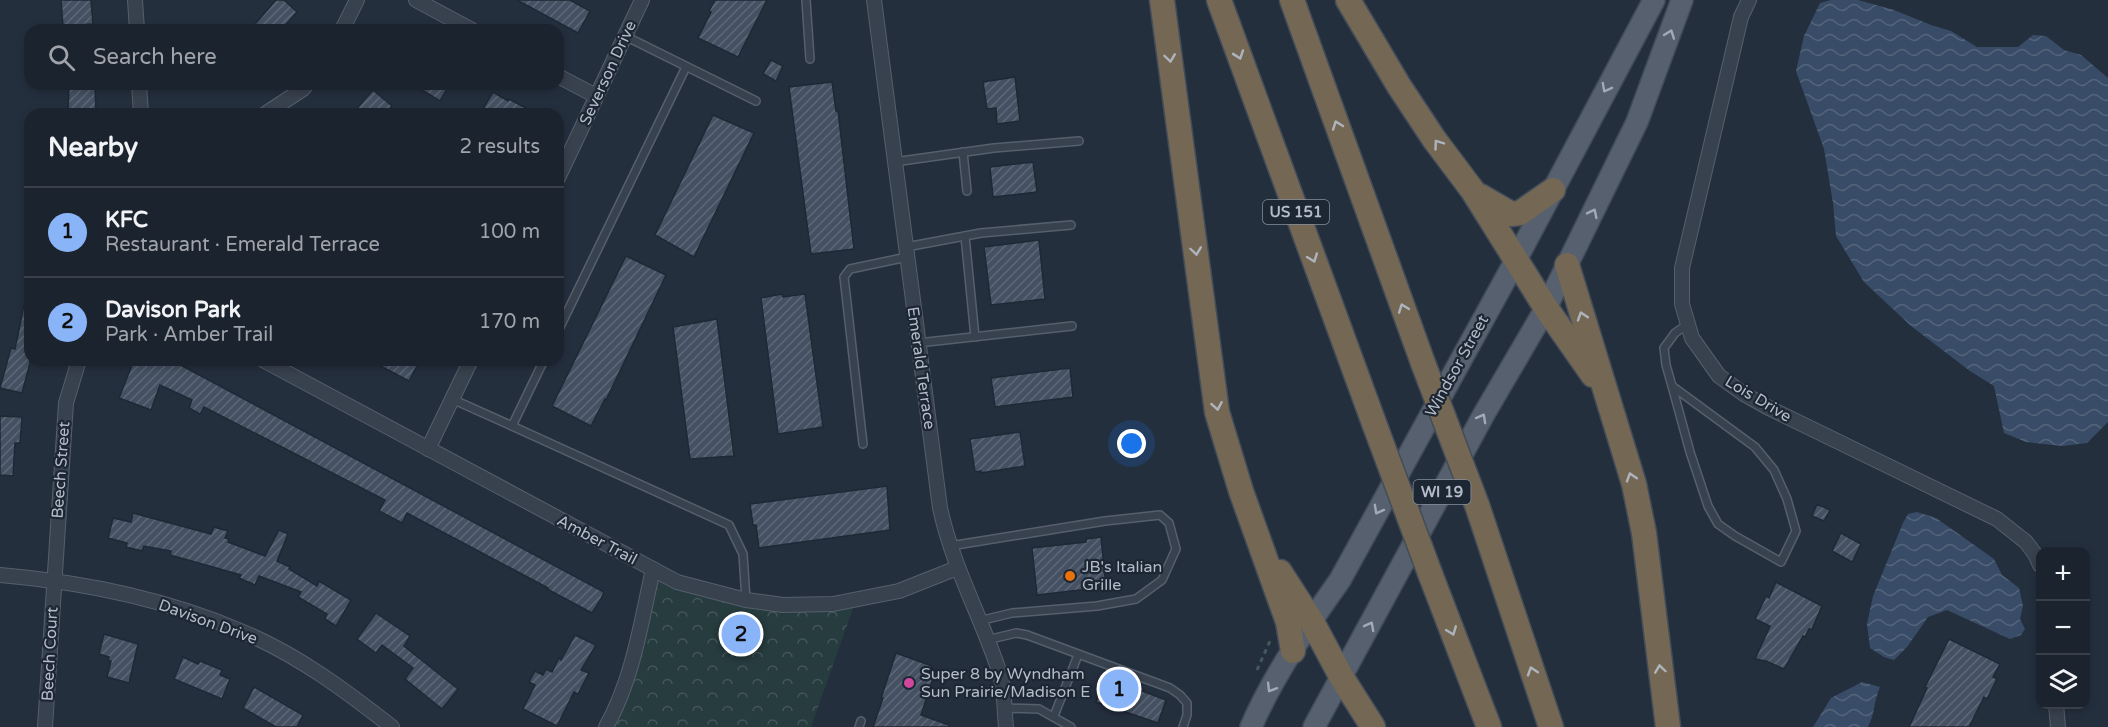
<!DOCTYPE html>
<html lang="en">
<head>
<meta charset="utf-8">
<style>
  :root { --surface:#1b232e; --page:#282f3a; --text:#f1f3f6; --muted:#a0a4aa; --line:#39404a; --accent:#8ab4f8 }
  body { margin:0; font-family:"Varela Round",sans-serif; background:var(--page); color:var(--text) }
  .controls { position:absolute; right:18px; bottom:18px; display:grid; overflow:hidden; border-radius:12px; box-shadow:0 3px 9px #0003 }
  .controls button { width:54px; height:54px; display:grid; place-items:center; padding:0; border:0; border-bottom:2px solid var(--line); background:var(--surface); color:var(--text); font:30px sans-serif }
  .you { position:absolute; left:1132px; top:444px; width:21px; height:21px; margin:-15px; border:4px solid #fff; border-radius:50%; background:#1a73e8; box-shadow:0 0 0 9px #1a73e833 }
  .badge { display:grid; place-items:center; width:39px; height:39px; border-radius:50%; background:var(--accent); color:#111; font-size:20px; font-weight:700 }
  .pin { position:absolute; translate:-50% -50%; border:3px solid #fff; box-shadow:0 2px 6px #0006 }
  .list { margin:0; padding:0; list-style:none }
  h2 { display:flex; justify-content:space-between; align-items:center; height:78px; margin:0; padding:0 24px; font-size:26px }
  h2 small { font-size:20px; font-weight:400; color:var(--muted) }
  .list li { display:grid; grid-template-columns:39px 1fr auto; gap:18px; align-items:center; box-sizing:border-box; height:90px; padding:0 24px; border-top:2px solid var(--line) }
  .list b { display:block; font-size:22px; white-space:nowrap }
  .list p { margin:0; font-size:20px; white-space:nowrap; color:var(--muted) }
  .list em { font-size:20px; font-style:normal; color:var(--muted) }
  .icon { flex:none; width:33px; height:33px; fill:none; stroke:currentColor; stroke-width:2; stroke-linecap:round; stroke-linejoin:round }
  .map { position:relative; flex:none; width:2108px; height:727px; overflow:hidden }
  .search { position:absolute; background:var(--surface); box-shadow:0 3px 9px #0003; left:24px; top:24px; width:540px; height:66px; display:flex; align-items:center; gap:15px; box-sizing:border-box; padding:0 21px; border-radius:18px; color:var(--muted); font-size:22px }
  .panel { position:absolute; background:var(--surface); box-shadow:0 3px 9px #0003; left:24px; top:108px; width:540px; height:258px; border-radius:18px }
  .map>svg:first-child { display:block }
</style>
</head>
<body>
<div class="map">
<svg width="2108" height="727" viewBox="0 0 2108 727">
  <defs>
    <pattern id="park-crowns" width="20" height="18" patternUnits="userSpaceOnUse" patternTransform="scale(1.5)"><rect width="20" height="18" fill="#263c3f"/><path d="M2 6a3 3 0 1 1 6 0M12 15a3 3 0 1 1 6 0" fill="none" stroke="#435659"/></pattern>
    <pattern id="water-waves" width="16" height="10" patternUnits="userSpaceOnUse" patternTransform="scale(1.5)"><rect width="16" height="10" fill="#394c67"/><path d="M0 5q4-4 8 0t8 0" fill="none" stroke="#53647b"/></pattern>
    <pattern id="building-hatch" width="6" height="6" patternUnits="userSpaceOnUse" patternTransform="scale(1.5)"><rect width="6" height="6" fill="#455162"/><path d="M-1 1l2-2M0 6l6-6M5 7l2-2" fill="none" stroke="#5d6877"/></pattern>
  </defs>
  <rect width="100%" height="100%" fill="#242f3e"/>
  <!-- park -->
  <path fill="url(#park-crowns)" d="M653 569 746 600H856L811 727H606Z"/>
  <!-- water -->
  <g fill="url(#water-waves)">
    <path d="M1831 0H1858L1894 10 1931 25 1951 31 1977 47H2018L2033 35 2046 36 2064 50 2081 55 2108 78V422L2087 443 2063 446 2026 442 2004 433 1994 386 1970 371 1911 326 1864 282 1836 236 1833 203 1824 149 1796 71 1804 36 1820 3Z"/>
    <path d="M1917 512 1936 518 1994 559 2002 575 2019 588 2023 606 2020 619 2025 629 2021 635 2010 639 1947 610 1928 617 1907 647 1894 660 1884 657 1870 648 1867 624 1873 596 1903 523 1908 514Z"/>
    <path d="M1862 682 1880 687C1873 703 1876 711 1868 727H1813L1831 698Z"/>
  </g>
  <!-- building -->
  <g fill="url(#building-hatch)" stroke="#1f2835" stroke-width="1.5">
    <path d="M61 0H91L93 24 63 26Z"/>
    <path d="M276 0H284L297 12 281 30H250Z"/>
    <path d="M517 0H570L590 11 578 33Z"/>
    <path d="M715 0H767L738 57 698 38 711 12 709 11Z"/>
    <path d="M771 60 783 66 776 81 763 74Z"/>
    <path d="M1015 77 1020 121 997 124 996 108 987 109 983 82Z"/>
    <path d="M832 82 836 111H838L854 249 811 254 789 87Z"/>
    <path d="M69 84H95L96 114H68Z"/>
    <path d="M412 84H450L440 101Z"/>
    <path d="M373 90 392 106 386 114H352Z"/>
    <path d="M493 92 508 101 509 99 537 114H480Z"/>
    <path d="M713 115 754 133 694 257 655 235Z"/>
    <path d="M1033 162 1037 192 993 197 990 167Z"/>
    <path d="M1039 240 1045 299 991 305 984 247Z"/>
    <path d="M626 256 666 275 606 400 605 399 591 426 552 406Z"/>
    <path d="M782 294 783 297 805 294 823 427 778 434 761 298Z"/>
    <path d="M24 305H30V363L22 393 0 388 11 348 15 349Z"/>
    <path d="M717 319 734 456 690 459 673 327Z"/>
    <path d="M134 360H168L175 362 604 592 601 599 592 613 547 589 548 588 407 513 402 523 379 511 385 500 204 407 200 414 189 408 192 400 160 385 151 410 119 398Z"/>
    <path d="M369 360H420L409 381Z"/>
    <path d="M1070 368 1073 397 995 407 991 378Z"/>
    <path d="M0 416 22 417 20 443H15L13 476 0 475Z"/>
    <path d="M1020 432 1025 466 981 473V471L975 472 970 439Z"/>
    <path d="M887 486 890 530 759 548 756 525H753L750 504Z"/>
    <path d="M1817 504 1830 510 1824 521 1812 516Z"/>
    <path d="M133 513 211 534 214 527 228 531 225 538 229 539 228 542 265 556 279 530 288 534 277 561 290 567 289 569 317 586 319 581 351 600 336 626 325 619 327 614 298 597 301 592 259 576 255 585 239 578 241 575 170 555 171 551 144 546 142 551 126 547 127 543 108 538 113 518 131 522Z"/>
    <path d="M1841 533 1861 544 1852 562 1832 551Z"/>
    <path d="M1101 537 1106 587 1037 595 1032 548 1086 542V539Z"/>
    <path d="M1776 582 1822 606 1812 629H1809L1805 637 1803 636 1784 669 1766 661 1755 659 1770 626 1755 619 1766 596 1769 598Z"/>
    <path d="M376 613 410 636 404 646 458 689 442 709 405 679 413 668 382 645 376 653 357 639Z"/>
    <path d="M104 634 138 644 129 683 107 677 111 661H108L109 657 99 654Z"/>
    <path d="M575 635 596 645 581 670 589 673 578 694 574 692 557 726 523 709 535 685 529 682 535 671 543 675 546 669 552 672 559 658 561 660Z"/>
    <path d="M1949 639 2000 664 1993 677 1997 679 1987 699 1984 697 1969 727H1909L1927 688 1925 687Z"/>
    <path d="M896 653 932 666 931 668 936 669 921 715 949 725V727H873L883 698H881Z"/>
    <path d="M183 657 198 664 200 661 222 670 220 675 230 679 222 699 174 679Z"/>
    <path d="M1105 677 1166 700 1158 723 1096 702Z"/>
    <path d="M254 687 303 715 297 727H276L243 708Z"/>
  </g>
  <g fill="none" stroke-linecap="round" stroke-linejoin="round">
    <!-- service casing -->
    <g stroke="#565f6c" stroke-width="10">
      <g id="service">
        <path d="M806 0 810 59"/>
        <path d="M625 36 756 101"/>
        <path d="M963 152 967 191"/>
        <path d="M894 162 994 148 1079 141"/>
        <path d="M965 236 975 337"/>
        <path d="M906 247 981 233 1071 225"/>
        <path d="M558 331 686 67"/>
        <path d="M918 343 1072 326"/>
        <path d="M1672 386 1690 452 1708 506 1718 524 1735 536 1781 562 1796 531 1787 499 1774 470 1755 447 1672 386 1666 365 1664 348 1675 333 1688 324"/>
        <path d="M452 399 512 426 544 360"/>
        <path d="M512 426 729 525 743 554 746 600"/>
        <path d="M863 444 844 277 850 269 907 257"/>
        <path d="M950 546 1105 521 1160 515 1169 523 1176 549 1162 580 1136 599 1097 606 1012 613 979 621"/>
        <path d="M987 640 1016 633 1027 635 1170 688 1180 695 1187 703V715L1183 727"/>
        <path d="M1004 708 1039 709 1071 727"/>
        <path d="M1054 716 1078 655"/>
        <path d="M859 727 861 721"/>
      </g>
    </g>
    <!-- minor casing -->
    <g stroke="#565f6c" stroke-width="16">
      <g id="minor">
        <path d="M135 0 137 30"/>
        <path d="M416 0 472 30"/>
        <path d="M874 0 940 508C953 567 979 612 998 668 1005 685 1004 708 1006 727"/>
        <path d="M1749 0 1741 17 1682 268V304L1692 338 1719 376 1744 394 1767 407 1997 519 2026 542 2035 554 2040 565"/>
        <path d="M342 30 357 0"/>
        <path d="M558 76 596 96"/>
        <path d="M139 84 141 114"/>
        <path d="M265 114 303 89 307 84"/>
        <path d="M558 178 642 0"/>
        <path d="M263 360 677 582 746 600 783 605 833 604 899 591 957 568"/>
        <path d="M428 449 471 360"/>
        <path d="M0 575C83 582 166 599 243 632 298 655 346 691 392 727"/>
        <path d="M2056 704 2058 727"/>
        <path d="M45 727 66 403 79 360"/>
        <path d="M606 727C633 679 641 623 653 569"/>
      </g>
    </g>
    <!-- primary casing -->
    <g stroke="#414a57" stroke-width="24">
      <g id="primary">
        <path d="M1251 727C1273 676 1308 625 1340 580L1517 258 1654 0"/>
        <path d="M1314 727 1484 414 1546 308 1637 122 1682 0"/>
      </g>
    </g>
    <!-- motorway casing -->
    <g stroke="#434c59" stroke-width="27">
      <g id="motorway">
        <path d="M1162 0 1217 412 1241 491 1288 622 1293 651"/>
        <path d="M1219 0 1374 423"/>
        <path d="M1292 0 1423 363"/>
        <path d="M1348 0 1399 86 1434 139 1473 191 1546 308 1593 375"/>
        <path d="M1480 196 1511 214 1520 213 1553 190"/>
        <path d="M1567 265 1634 484 1644 533 1668 727"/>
        <path d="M1477 505 1551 727"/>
        <path d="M1280 572 1311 620 1342 678 1373 727"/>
        <path d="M1431 576 1489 727"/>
      </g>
    </g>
    <!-- path -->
    <path stroke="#44595c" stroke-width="3" stroke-dasharray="4.5 4.5" stroke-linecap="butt" d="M1257 670 1270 641"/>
    <!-- service -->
    <use href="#service" stroke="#38414e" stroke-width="7"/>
    <!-- minor -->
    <use href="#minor" stroke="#38414e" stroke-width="14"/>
    <!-- primary -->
    <use href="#primary" stroke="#56606e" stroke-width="21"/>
    <!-- motorway -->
    <use href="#motorway" stroke="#746855" stroke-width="24"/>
    <!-- motorway-bridge casing -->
    <g stroke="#434c59" stroke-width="27" stroke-linecap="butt">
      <g id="motorway-bridge">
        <path d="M1423 363 1477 505"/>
        <path d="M1374 423 1431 576"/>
      </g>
    </g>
    <!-- motorway-bridge -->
    <use href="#motorway-bridge" stroke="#746855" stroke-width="24"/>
  </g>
  <!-- one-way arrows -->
  <defs><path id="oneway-chevron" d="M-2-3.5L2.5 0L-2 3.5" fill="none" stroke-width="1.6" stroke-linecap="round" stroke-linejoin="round" transform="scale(1.5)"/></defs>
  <g stroke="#a1aab7">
    <use href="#oneway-chevron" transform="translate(1670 34) rotate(-70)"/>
    <use href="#oneway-chevron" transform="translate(1606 88) rotate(118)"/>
    <use href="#oneway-chevron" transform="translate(1593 213) rotate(-64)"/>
    <use href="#oneway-chevron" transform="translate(1482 418) rotate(-61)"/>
    <use href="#oneway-chevron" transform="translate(1378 510) rotate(119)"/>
    <use href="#oneway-chevron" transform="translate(1370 626) rotate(-62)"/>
    <use href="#oneway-chevron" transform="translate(1271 688) rotate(121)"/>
  </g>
  <g stroke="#aeb4bd">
    <use href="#oneway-chevron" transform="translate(1239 55) rotate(71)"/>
    <use href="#oneway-chevron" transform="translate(1170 58) rotate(82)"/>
    <use href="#oneway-chevron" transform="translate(1337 125) rotate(-110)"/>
    <use href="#oneway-chevron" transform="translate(1438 144) rotate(-126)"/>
    <use href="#oneway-chevron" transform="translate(1196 251) rotate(82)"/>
    <use href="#oneway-chevron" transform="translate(1313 258) rotate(70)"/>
    <use href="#oneway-chevron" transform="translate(1403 308) rotate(-110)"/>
    <use href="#oneway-chevron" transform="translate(1582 316) rotate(-108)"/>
    <use href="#oneway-chevron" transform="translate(1217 406) rotate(80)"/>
    <use href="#oneway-chevron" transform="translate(1631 477) rotate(-108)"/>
    <use href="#oneway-chevron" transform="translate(1452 631) rotate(69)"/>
    <use href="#oneway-chevron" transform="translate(1660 669) rotate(-98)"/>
    <use href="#oneway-chevron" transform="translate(1532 671) rotate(-108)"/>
  </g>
  <!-- markers -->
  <circle fill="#e8710a" stroke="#1d2633" stroke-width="2" cx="1070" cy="576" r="6"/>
  <circle fill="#d1479c" stroke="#1d2633" stroke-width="2" cx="909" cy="683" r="6"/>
  <g text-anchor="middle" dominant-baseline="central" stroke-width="4.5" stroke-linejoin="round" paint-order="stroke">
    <!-- shield labels -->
    <g fill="#1d2633" stroke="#878f9c" stroke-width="1.5">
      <rect x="1263" y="200" width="66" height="24" rx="4.5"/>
      <rect x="1413.5" y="480" width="57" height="24" rx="4.5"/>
    </g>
    <g font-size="15" font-weight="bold" fill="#b4bcc9">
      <text x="1296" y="212">US 151</text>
      <text x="1442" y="492">WI 19</text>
    </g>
    <!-- street labels -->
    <g font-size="16" fill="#b4bcc9" stroke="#1d2633">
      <text transform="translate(608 73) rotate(-65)">Severson Drive</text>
      <text transform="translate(1457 366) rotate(-61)">Windsor Street</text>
      <text transform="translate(921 368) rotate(82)">Emerald Terrace</text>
      <text transform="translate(1758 399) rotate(31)">Lois Drive</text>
      <text transform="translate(61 470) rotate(-86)">Beech Street</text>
      <text transform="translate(597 540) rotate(28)">Amber Trail</text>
      <text transform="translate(208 622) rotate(20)">Davison Drive</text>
      <text transform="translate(50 654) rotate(-87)">Beech Court</text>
    </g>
    <!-- poi labels -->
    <g font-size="16" fill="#b4bcc9" stroke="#1d2633" text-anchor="start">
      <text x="1082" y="567">JB's Italian<tspan x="1082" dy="18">Grille</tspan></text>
      <text x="921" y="674">Super 8 by Wyndham<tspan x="921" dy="18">Sun Prairie/Madison E</tspan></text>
    </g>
  </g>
</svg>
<div class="controls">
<button>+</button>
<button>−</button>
<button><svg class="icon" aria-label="layers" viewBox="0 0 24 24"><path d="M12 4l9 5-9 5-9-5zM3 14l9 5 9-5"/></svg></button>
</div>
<div class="you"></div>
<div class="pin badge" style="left:1119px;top:689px">1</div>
<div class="pin badge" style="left:741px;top:634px">2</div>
<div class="search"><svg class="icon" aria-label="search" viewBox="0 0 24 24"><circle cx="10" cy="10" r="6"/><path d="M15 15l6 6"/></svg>Search here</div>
<section class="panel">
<h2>Nearby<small>2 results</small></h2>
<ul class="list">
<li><span class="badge">1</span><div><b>KFC</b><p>Restaurant · Emerald Terrace</p></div><em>100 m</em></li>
<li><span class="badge">2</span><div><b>Davison Park</b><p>Park · Amber Trail</p></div><em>170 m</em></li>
</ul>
</section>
</div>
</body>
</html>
